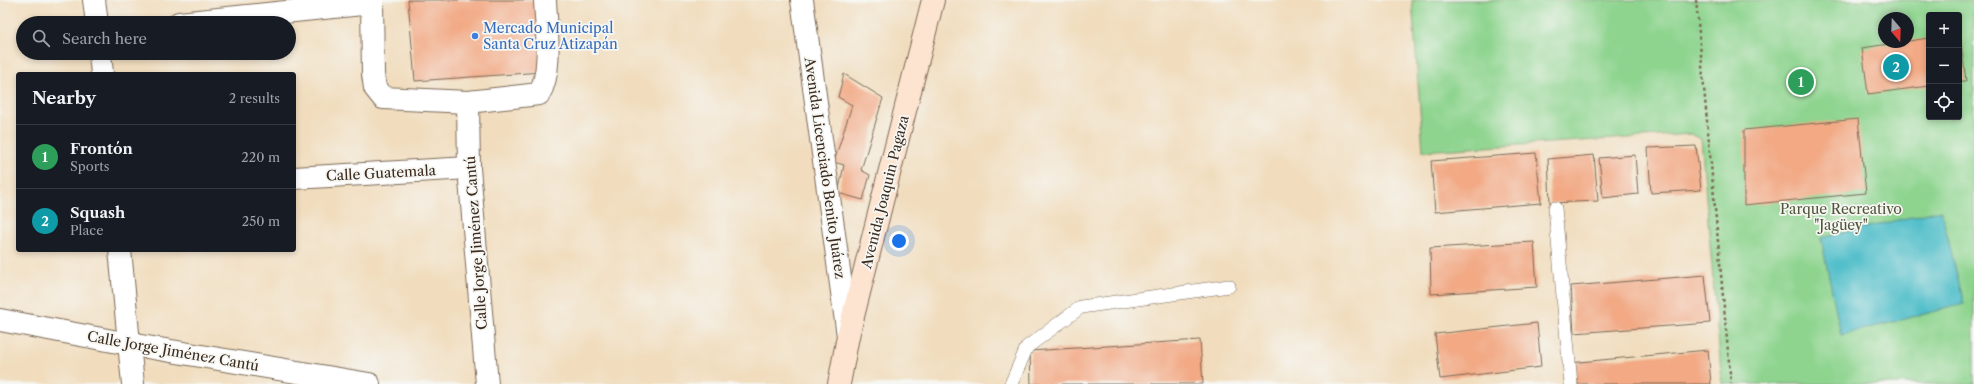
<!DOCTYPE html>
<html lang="en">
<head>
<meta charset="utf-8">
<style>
  :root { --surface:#171b24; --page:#242831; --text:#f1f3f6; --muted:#9ea1a6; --line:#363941; --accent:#c8321e }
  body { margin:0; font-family:"Libre Caslon Text",serif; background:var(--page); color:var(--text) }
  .controls { position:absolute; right:12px; top:12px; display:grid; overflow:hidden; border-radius:4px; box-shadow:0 2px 6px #0003 }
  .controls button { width:36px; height:36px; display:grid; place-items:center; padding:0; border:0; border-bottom:1px solid var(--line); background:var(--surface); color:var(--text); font:20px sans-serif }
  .compass { position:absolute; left:1878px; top:12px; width:36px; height:36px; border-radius:50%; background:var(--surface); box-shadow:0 2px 6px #0003; rotate:161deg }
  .you { position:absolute; left:899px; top:241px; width:14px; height:14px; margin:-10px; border:3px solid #fff; border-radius:50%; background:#1a73e8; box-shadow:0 0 0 6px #1a73e833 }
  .badge { display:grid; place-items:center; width:26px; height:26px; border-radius:50%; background:var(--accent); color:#fff; font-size:13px; font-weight:700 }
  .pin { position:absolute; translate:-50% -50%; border:2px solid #fff; box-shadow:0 1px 4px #0006 }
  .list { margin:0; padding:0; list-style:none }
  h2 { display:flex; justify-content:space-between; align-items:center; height:52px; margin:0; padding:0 16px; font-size:17px }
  h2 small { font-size:13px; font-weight:400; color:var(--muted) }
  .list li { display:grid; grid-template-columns:26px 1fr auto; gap:12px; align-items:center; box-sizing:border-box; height:64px; padding:0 16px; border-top:1px solid var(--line) }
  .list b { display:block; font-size:15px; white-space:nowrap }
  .list p { margin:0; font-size:13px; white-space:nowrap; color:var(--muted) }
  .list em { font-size:13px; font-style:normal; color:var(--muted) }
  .icon { flex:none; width:22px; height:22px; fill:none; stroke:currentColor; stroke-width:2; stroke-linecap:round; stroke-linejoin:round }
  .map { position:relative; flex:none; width:1974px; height:384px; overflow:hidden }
  .search { position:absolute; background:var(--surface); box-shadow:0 2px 6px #0003; left:16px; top:16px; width:280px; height:44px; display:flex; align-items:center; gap:10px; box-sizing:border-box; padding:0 14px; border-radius:22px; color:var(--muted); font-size:15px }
  .panel { position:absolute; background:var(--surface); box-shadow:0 2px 6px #0003; left:16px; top:72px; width:280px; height:180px; border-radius:4px }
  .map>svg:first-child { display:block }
</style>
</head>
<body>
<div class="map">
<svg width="1974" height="384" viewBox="0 0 1974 384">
  <rect width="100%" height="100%" fill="#f6f6f2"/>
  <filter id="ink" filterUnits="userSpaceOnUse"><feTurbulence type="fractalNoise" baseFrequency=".025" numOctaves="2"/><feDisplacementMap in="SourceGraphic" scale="8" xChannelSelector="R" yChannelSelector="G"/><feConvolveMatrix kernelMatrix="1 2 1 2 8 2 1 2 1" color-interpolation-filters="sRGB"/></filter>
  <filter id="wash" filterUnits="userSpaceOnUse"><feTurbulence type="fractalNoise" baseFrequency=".012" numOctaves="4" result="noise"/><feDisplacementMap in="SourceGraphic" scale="16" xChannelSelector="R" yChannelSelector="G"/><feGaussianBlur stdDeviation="0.9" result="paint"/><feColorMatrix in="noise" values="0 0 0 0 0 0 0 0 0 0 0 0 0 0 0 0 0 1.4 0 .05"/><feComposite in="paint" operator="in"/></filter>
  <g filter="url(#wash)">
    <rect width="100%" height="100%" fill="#f1ddbe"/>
    <!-- green -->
    <path fill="#8ed48f" stroke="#647f56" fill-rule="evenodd" d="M1412 0H1974V384H1722L1701 139 1691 134 1423 151ZM1929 15H1959V117H1929ZM1884 18H1908V42H1884Z"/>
    <!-- water -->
    <path fill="#52bfca" stroke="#467474" d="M1941 210 1964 304 1841 335 1821 238Z"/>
    <g id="blocks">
      <!-- building -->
      <g fill="#f2a984">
        <path d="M408 0H536L542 72 415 81Z"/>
        <path d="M1960 35 1966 81H1959V36Z"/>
        <path d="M1929 38V86L1868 94 1862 48Z"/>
        <path d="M844 74 883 98 861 170 870 175 863 200 838 193 844 165 834 162 852 105 838 97Z"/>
        <path d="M1858 119 1866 193 1744 205V130Z"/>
        <path d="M1696 146 1701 190 1651 193 1648 148Z"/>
        <path d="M1536 153 1541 203 1435 212 1431 161Z"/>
        <path d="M1594 155 1598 201 1550 203 1548 159Z"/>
        <path d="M1635 155 1638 194 1603 198 1599 158Z"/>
        <path d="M1534 242 1537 287 1431 294 1430 248Z"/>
        <path d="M1705 275 1710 323 1574 333 1571 286Z"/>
        <path d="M1537 323 1541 367 1440 379 1435 334Z"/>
        <path d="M1200 340 1203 384H1031L1030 351Z"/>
        <path d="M1708 350 1711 384H1571L1569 363Z"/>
      </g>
    </g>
  </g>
  <g filter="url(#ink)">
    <use href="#blocks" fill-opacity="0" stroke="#7b6956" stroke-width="1"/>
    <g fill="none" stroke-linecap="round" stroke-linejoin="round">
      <!-- service casing -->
      <g stroke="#7b6956" stroke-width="14">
        <g id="service">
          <path d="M1555 208 1571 384"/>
          <path d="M1011 384 1027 347 1081 307 1229 286"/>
        </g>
      </g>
      <!-- minor casing -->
      <g stroke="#7b6956" stroke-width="24">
        <g id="minor">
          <path d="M372 0 373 74 375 88 383 98 468 102 539 94C553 71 546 27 545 0"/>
          <path d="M802 0 848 336"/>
          <path d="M179 23 372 3"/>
          <path d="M468 102 469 168 487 384"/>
          <path d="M294 178 469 168"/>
          <path d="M0 320 129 344 369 384"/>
        </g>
      </g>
      <!-- tertiary casing -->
      <g stroke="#7b6956" stroke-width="24">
        <g id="tertiary">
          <path d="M94 0 97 23"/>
          <path d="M100 53 102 74"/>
          <path d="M120 250 133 384"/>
        </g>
      </g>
      <!-- secondary casing -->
      <g stroke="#7b6956" stroke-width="24">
        <path id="secondary" d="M839 384 848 336 933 0"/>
      </g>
      <!-- path -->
      <path stroke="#7b6956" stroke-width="2.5" stroke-dasharray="3 3" stroke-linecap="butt" d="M1696 0 1731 384"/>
      <!-- service -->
      <use href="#service" stroke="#fff" stroke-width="13"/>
      <!-- minor -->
      <use href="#minor" stroke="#fff" stroke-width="22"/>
      <!-- tertiary -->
      <use href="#tertiary" stroke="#fff" stroke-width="22"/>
      <!-- secondary -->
      <use href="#secondary" stroke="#fde4d1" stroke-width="22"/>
    </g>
  </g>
  <!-- markers -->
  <circle fill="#3f7fe0" stroke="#f6f6f2" stroke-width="1.5" cx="475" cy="36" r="4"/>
  <g text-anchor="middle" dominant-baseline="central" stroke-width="3.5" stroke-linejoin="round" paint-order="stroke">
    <!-- shop labels -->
    <g font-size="14" fill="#366cbe" stroke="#f6f6f2" text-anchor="start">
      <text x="483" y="28">Mercado Municipal<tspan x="483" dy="16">Santa Cruz Atizapán</tspan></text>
    </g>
    <!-- street labels -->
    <g font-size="14" fill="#3b2a1e" stroke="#f6f6f2">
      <text transform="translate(825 168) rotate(82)">Avenida Licenciado Benito Juárez</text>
      <text transform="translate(381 173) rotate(-3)">Calle Guatemala</text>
      <text transform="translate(885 192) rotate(-76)">Avenida Joaquin Pagaza</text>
      <text transform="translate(476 243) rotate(-94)">Calle Jorge Jiménez Cantú</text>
      <text transform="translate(173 351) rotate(10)">Calle Jorge Jiménez Cantú</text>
    </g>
    <!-- park labels -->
    <g font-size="14" fill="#50543a" stroke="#f6f6f2">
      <text x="1841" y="209">Parque Recreativo<tspan x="1841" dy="16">"Jagüey"</tspan></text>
    </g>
  </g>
</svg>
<div class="controls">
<button>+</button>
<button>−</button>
<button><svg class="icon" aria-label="locate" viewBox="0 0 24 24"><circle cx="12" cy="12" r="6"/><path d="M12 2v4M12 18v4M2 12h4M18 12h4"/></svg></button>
</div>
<svg class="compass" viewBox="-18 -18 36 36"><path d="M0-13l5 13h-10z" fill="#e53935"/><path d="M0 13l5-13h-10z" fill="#9ea1a6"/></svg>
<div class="you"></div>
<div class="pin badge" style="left:1801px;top:82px;background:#2e9e5b">1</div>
<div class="pin badge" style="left:1896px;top:67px;background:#0f9aa8">2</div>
<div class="search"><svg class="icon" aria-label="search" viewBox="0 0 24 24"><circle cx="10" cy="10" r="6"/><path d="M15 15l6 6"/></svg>Search here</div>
<section class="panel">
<h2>Nearby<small>2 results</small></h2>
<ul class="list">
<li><span class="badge" style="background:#2e9e5b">1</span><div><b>Frontón</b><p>Sports</p></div><em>220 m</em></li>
<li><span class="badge" style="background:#0f9aa8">2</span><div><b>Squash</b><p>Place</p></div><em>250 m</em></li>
</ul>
</section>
</div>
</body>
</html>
